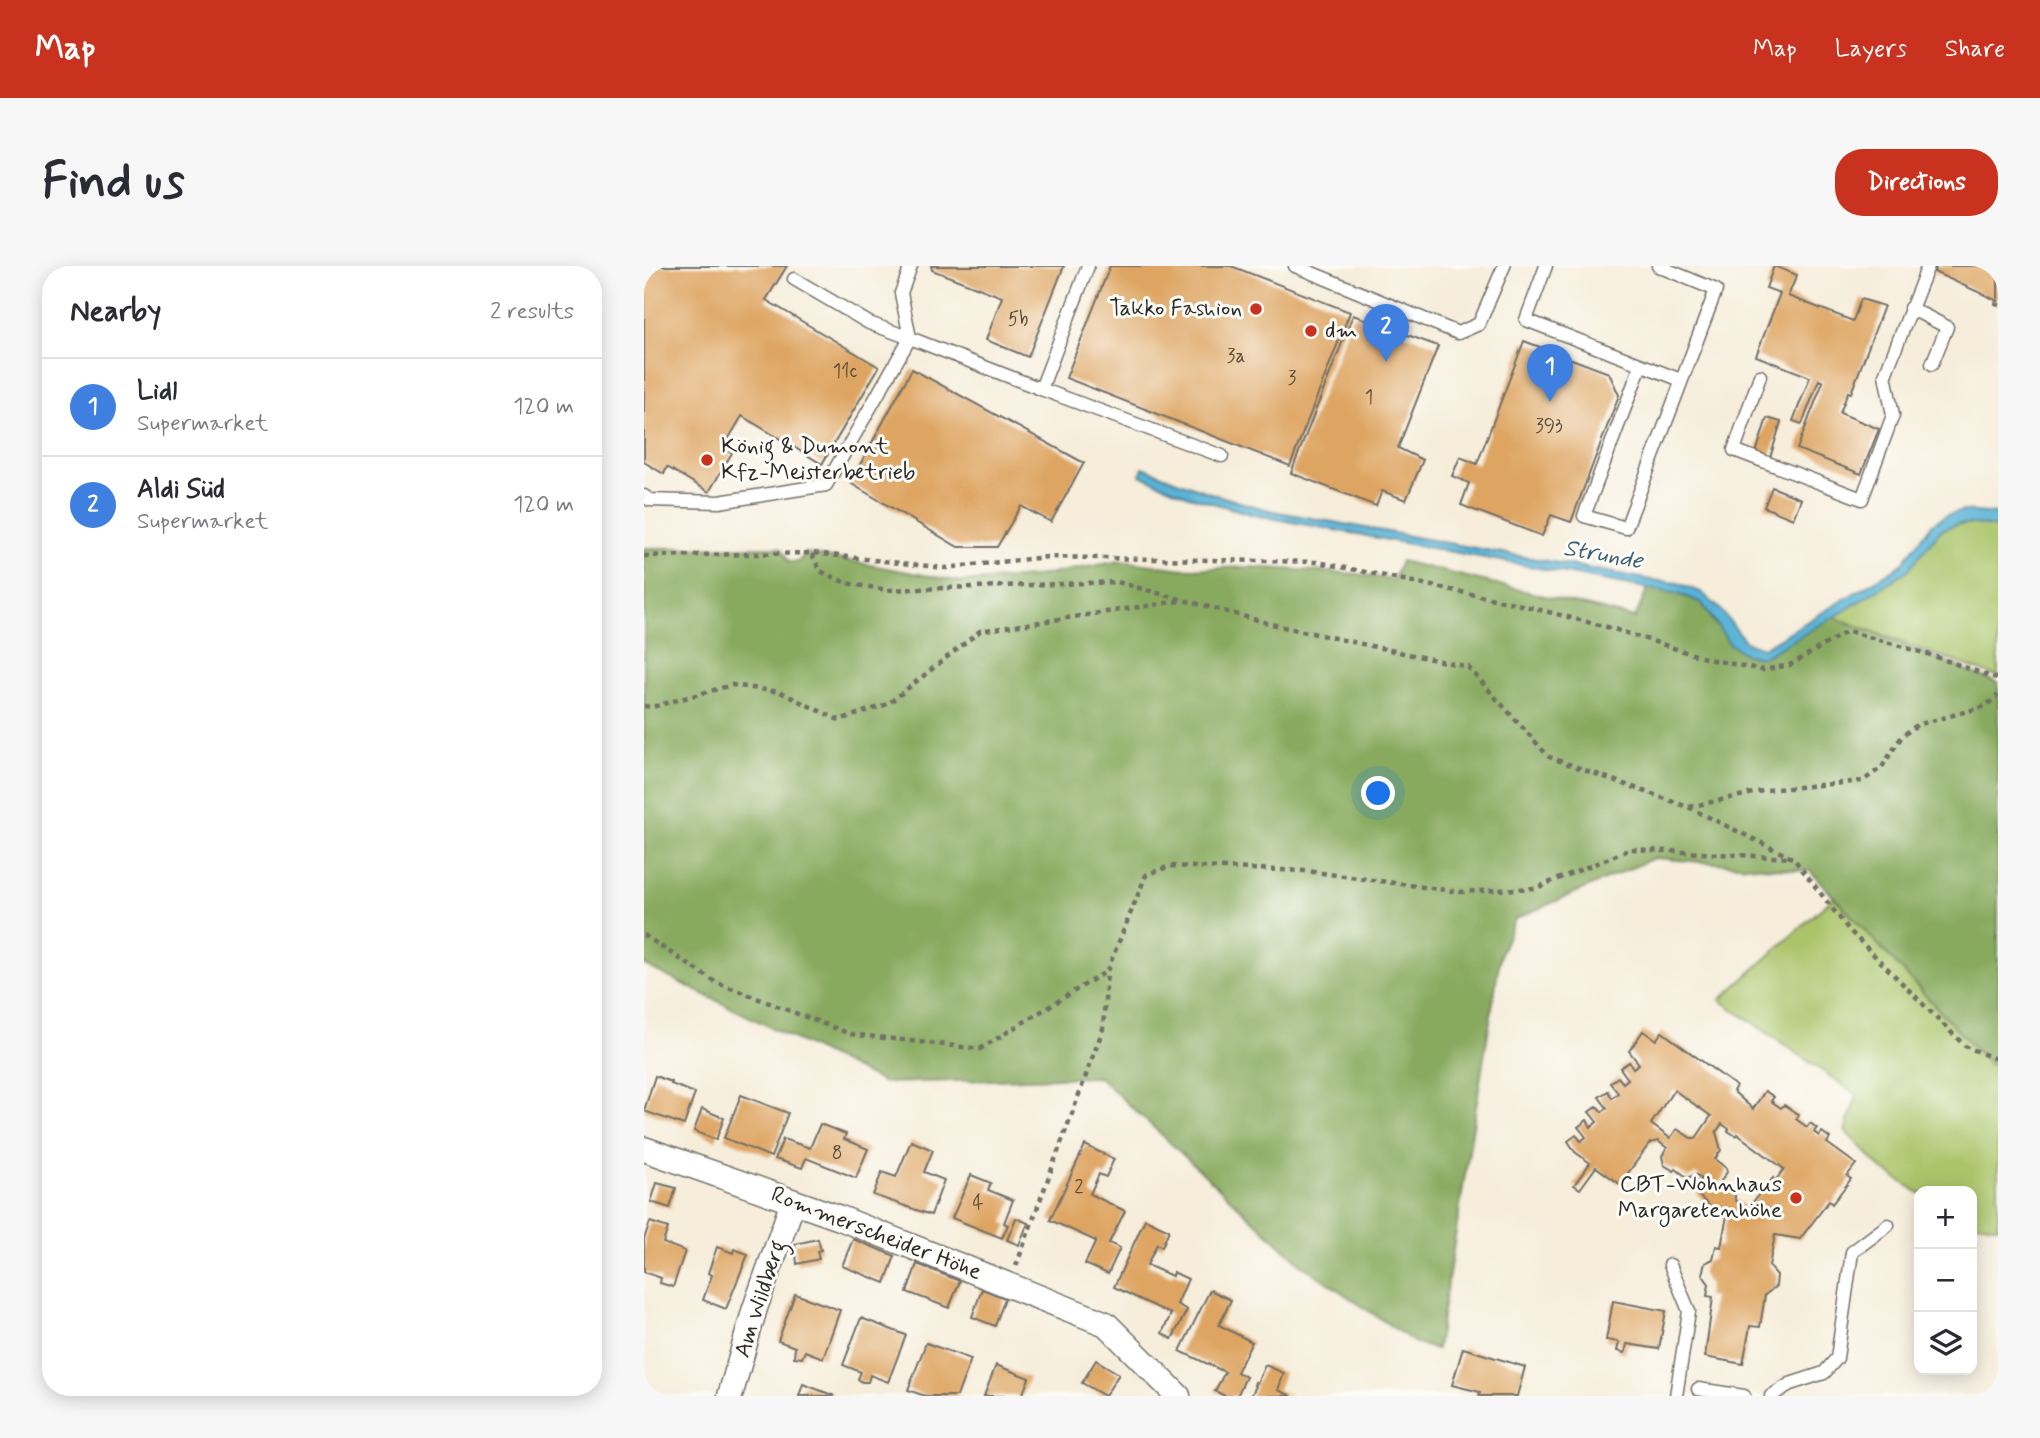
<!DOCTYPE html>
<html lang="en">
<head>
<meta charset="utf-8">
<style>
  :root { --surface:#fff; --page:#f7f7f7; --text:#2b2b33; --muted:#7c7c81; --line:#e1e1e2; --accent:#c8321e }
  body { margin:0; font-family:Mynerve,sans-serif; background:var(--page); color:var(--text) }
  .controls { position:absolute; right:21px; bottom:21px; display:grid; overflow:hidden; border-radius:14px; box-shadow:0 4px 18px #0003 }
  .controls button { width:63px; height:63px; display:grid; place-items:center; padding:0; border:0; border-bottom:2px solid var(--line); background:var(--surface); color:var(--text); font:35px sans-serif }
  .you { position:absolute; left:735px; top:528px; width:24px; height:24px; margin:-18px; border:5px solid #fff; border-radius:50%; background:#1a73e8; box-shadow:0 0 0 10px #1a73e833 }
  .badge { display:grid; place-items:center; width:46px; height:46px; border-radius:50%; background:var(--accent); color:#fff; font-size:23px; font-weight:700 }
  .pin { position:absolute; translate:-50% -58px; filter:drop-shadow(0 2px 4px #0008) }
  .pin::after { content:''; position:absolute; top:37px; width:24px; height:21px; background:inherit; clip-path:polygon(0 0,100% 0,50% 100%) }
  .list { margin:0; padding:0; list-style:none }
  h2 { display:flex; justify-content:space-between; align-items:center; height:91px; margin:0; padding:0 28px; font-size:30px }
  h2 small { font-size:23px; font-weight:400; color:var(--muted) }
  .list li { display:grid; grid-template-columns:46px 1fr auto; gap:21px; align-items:center; box-sizing:border-box; height:98px; padding:0 28px; border-top:2px solid var(--line) }
  .list b { display:block; font-size:26px; white-space:nowrap }
  .list p { margin:0; font-size:23px; white-space:nowrap; color:var(--muted) }
  .list em { font-size:23px; font-style:normal; color:var(--muted) }
  .icon { flex:none; width:38px; height:38px; fill:none; stroke:currentColor; stroke-width:2; stroke-linecap:round; stroke-linejoin:round }
  .map { position:relative; flex:none; width:1354px; height:1130px; overflow:hidden; border-radius:28px }
  header { display:flex; align-items:center; gap:42px; box-sizing:border-box; height:98px; padding:0 35px; background:var(--accent); color:#fff }
  header strong { font-size:33px }
  nav { display:flex; gap:38px; margin-inline-start:auto; font-size:24px }
  .intro { display:flex; align-items:center; justify-content:space-between; box-sizing:border-box; height:168px; padding:0 42px }
  h1 { margin:0; font-size:49px }
  .button { padding:18px 32px; border-radius:28px; background:var(--accent); color:#fff; font-size:24px; font-weight:700 }
  main { display:flex; gap:42px; padding:0 42px }
  aside { flex:1; background:var(--surface); border-radius:28px; box-shadow:0 4px 18px #0003 }
  .map>svg:first-child { display:block }
</style>
</head>
<body>
<header>
<strong>Map</strong>
<nav><a>Map</a><a>Layers</a><a>Share</a></nav>
</header>
<div class="intro"><h1>Find us</h1><a class="button">Directions</a></div>
<main>
<aside>
<h2>Nearby<small>2 results</small></h2>
<ul class="list">
<li><span class="badge" style="background:#3f7fe0">1</span><div><b>Lidl</b><p>Supermarket</p></div><em>120 m</em></li>
<li><span class="badge" style="background:#3f7fe0">2</span><div><b>Aldi Süd</b><p>Supermarket</p></div><em>120 m</em></li>
</ul>
</aside>
<div class="map">
<svg width="1354" height="1130" viewBox="0 0 1354 1130">
  <rect width="100%" height="100%" fill="#fdfcf7"/>
  <filter id="ink" filterUnits="userSpaceOnUse"><feTurbulence type="fractalNoise" baseFrequency=".0143" numOctaves="2"/><feDisplacementMap in="SourceGraphic" scale="14" xChannelSelector="R" yChannelSelector="G"/><feConvolveMatrix kernelMatrix="1 2 1 2 8 2 1 2 1" color-interpolation-filters="sRGB"/></filter>
  <filter id="wash" filterUnits="userSpaceOnUse"><feTurbulence type="fractalNoise" baseFrequency=".00686" numOctaves="4" result="noise"/><feDisplacementMap in="SourceGraphic" scale="28" xChannelSelector="R" yChannelSelector="G"/><feGaussianBlur stdDeviation="1.57" result="paint"/><feColorMatrix in="noise" values="0 0 0 0 0 0 0 0 0 0 0 0 0 0 0 0 0 1.4 0 .05"/><feComposite in="paint" operator="in"/></filter>
  <g filter="url(#wash)">
    <rect width="100%" height="100%" fill="#f6edda"/>
    <!-- green -->
    <g fill="#abc46a" stroke="#6b784a" stroke-width="2">
      <path d="M1313 258H1332L1354 262V411L1189 351 1199 346 1282 281 1297 264Z"/>
      <path d="M1190 631 1345 798 1354 800V961L1328 956V925L1275 927 1238 903 1201 865 1213 829 1076 734Z"/>
    </g>
    <!-- forest -->
    <path fill="#88aa5e" stroke="#5a6a44" stroke-width="2" d="M133 281 138 283 145 296H154L162 287 318 316 388 311 476 295 540 303 609 301 714 308 749 314 757 295 991 352 1004 322 1034 328 1057 336 1071 358 1119 391 1189 351 1354 417V800L1345 798 1166 605 1010 592 871 653 857 686 793 1083 773 1078 658 999 455 811 240 817 0 699V282Z"/>
    <!-- water -->
    <path fill="#59b3d7" stroke="#426f81" stroke-width="2" d="M499 201C542 220 584 234 629 245L1007 314 1034 317 1057 326 1075 342 1102 376 1119 382 1257 299 1288 258 1303 249 1318 245 1354 248V262L1332 258H1313L1297 264 1264 304 1199 346 1119 391 1102 389 1086 378 1057 336 1034 328 610 249 545 230 496 209Z"/>
    <g id="blocks">
      <!-- building -->
      <g fill="#dea562" fill-rule="evenodd">
        <path d="M0 0H143L122 34 235 101 178 198 98 150 79 182 88 187 65 226 23 201 20 208 0 196Z"/>
        <path d="M287 0H420L384 91 342 74 358 31 288 4Z"/>
        <path d="M466 0H587L706 46 646 200 422 112Z"/>
        <path d="M1130 0 1153 9 1144 30 1209 55 1217 33 1240 40 1207 127 1204 126 1196 147 1235 163 1217 208 1153 183 1179 116 1175 114 1158 158 1149 155 1166 111 1112 90 1136 27 1122 22Z"/>
        <path d="M1293 0H1354V39L1351 38 1352 34 1290 6Z"/>
        <path d="M709 49 794 80 754 182 779 194 762 234 738 225 732 240 647 207Z"/>
        <path d="M880 75 965 107 975 129 927 256 907 249 898 270 817 239 825 217 808 210 816 191 833 198Z"/>
        <path d="M268 103 440 197 407 256 377 240 353 281H314L206 217Z"/>
        <path d="M1123 152 1137 156 1126 192 1112 187Z"/>
        <path d="M1128 221 1157 233 1149 253 1120 241Z"/>
        <path d="M999 765 1012 774 1018 766 1092 820 1089 825 1109 843 1121 825 1130 831 1127 835 1137 842 1140 839 1155 849 1152 853 1163 861 1166 857 1173 862 1170 866 1175 870 1178 866 1186 872 1183 877 1212 898 1203 910 1207 913 1188 938 1185 935 1156 973 1131 969 1125 1000 1133 1009 1132 1020 1121 1029 1116 1061 1106 1060 1099 1098 1061 1091 1069 1031 1063 1030 1065 1018 1058 1008 1061 997 1069 993 1072 980 1077 981 1083 950H1076L1054 929 1053 919 1058 913 1052 908 1044 912 1032 903 1030 905 1020 899 1018 890 1023 882 1014 875 1006 877 976 918 952 901 936 923 930 919 946 897 931 886 924 875 932 869 937 875 942 871 934 861 943 854 947 861 953 856 945 846 953 840 958 846 963 842 955 831 964 825 968 832 974 827 966 817 974 811 979 817 984 813 976 802 985 796 989 802 995 798 985 785ZM1030 824 1067 850 1052 872H1047L1033 863 1026 872 1007 858ZM1078 858 1085 863 1084 865 1092 870 1093 868 1140 903 1131 915 1129 912 1120 924 1119 923 1105 941H1102L1091 934V929L1080 921H1073L1083 906 1082 902 1071 893 1077 884 1072 866Z"/>
        <path d="M11 810 27 816V818L51 827 40 859 0 845Z"/>
        <path d="M97 829 144 847 127 891 80 872Z"/>
        <path d="M58 843 80 852 72 874 50 865Z"/>
        <path d="M176 858 202 868 200 873 224 883 212 912 162 892 158 902 131 893 139 873 166 882Z"/>
        <path d="M267 875 289 884 280 906 300 914 287 949 229 929 238 906 252 911Z"/>
        <path d="M441 879 470 893 462 911 455 908 446 928 481 945 465 977 476 982 464 1008 441 998 452 975 406 954Z"/>
        <path d="M327 909 347 917 344 924 369 934 360 957 364 959 358 972 308 952Z"/>
        <path d="M13 917 32 922 26 942 7 936Z"/>
        <path d="M372 952 384 957 375 979 363 974Z"/>
        <path d="M501 953 525 964 518 981 513 978 503 999 528 1010 529 1006 544 1013 533 1038 543 1044 528 1073 518 1067 527 1048 470 1021Z"/>
        <path d="M6 956 24 962 19 977 41 985 29 1021 16 1017 17 1012 0 1006V973Z"/>
        <path d="M174 973 177 984 173 985 175 993 153 998 151 978Z"/>
        <path d="M209 973 251 990 241 1017 198 1000Z"/>
        <path d="M73 981 89 987 90 983 104 988 82 1043 59 1034 68 1009 64 1007Z"/>
        <path d="M273 998 316 1015 305 1042 263 1026Z"/>
        <path d="M338 1023 361 1032 351 1060 328 1051Z"/>
        <path d="M566 1024 587 1034 575 1059 608 1076 593 1106 602 1111 593 1130H581L571 1125 581 1106 536 1085Z"/>
        <path d="M151 1028 196 1044 179 1092 161 1085 158 1092 150 1091 151 1081 134 1075Z"/>
        <path d="M969 1035 1022 1045 1015 1083 983 1078 981 1087 973 1085 975 1076 962 1074Z"/>
        <path d="M217 1052 262 1069 244 1116 226 1109 224 1116H218L214 1113 217 1106 199 1099Z"/>
        <path d="M282 1077 327 1093 313 1130H281L264 1124Z"/>
        <path d="M819 1082 881 1101 873 1130H835L836 1126 808 1119Z"/>
        <path d="M452 1094 475 1108 461 1130 438 1117Z"/>
        <path d="M352 1099 385 1112 378 1130H340Z"/>
        <path d="M621 1099 640 1107 634 1124 648 1130H607L612 1120 610 1119 611 1116 613 1117Z"/>
        <path d="M159 1118 191 1130H155Z"/>
      </g>
    </g>
  </g>
  <g filter="url(#ink)">
    <use href="#blocks" fill-opacity="0" stroke="#726f68" stroke-width="2"/>
    <g fill="none" stroke-linecap="round" stroke-linejoin="round">
      <!-- lane casing -->
      <g stroke="#726f68" stroke-width="15">
        <g id="lane">
          <path d="M267 0 257 27 266 72 397 123 444 0"/>
          <path d="M651 0 814 67 835 58 860 0"/>
          <path d="M902 0 882 54 1037 114"/>
          <path d="M1266 42 1303 61 1288 98"/>
          <path d="M997 99 940 250 982 262 1072 24 1014 0"/>
          <path d="M1116 110 1090 184 1218 233 1249 149 1241 109 1284 0"/>
          <path d="M397 123 578 190"/>
          <path d="M0 230 6 234 75 236 182 219 266 72 225 57 150 13"/>
          <path d="M1026 999 1045 1045 1032 1130"/>
          <path d="M1054 1123 1100 1130"/>
          <path d="M1127 1130 1146 1118 1180 1107 1193 1092 1208 986 1244 959"/>
        </g>
      </g>
      <!-- street casing -->
      <g stroke="#726f68" stroke-width="27">
        <g id="street">
          <path d="M0 883 196 952 462 1058 534 1130"/>
          <path d="M86 1130 111 1042 149 936"/>
        </g>
      </g>
      <!-- path -->
      <g stroke="#726f68" stroke-width="4.5" stroke-dasharray="5 5" stroke-linecap="butt">
        <path d="M168 288 176 305 202 317 243 324 473 316 635 360 824 401 905 491 1044 541 1150 593 1205 664 1321 780 1354 794"/>
        <path d="M0 290 168 287 301 302 403 291 674 296 869 337 967 362 1064 393 1119 404 1146 399 1204 365 1287 389 1354 413"/>
        <path d="M0 440 8 441 88 419 136 426 195 454 244 438 336 365 536 335"/>
        <path d="M1045 541 1123 524 1219 515 1238 501 1258 470 1273 459 1342 440 1354 429"/>
        <path d="M0 669 71 716 206 768 336 783 463 705 502 609 526 600 663 605 816 626 892 622 987 583 1145 592"/>
        <path d="M372 1000 459 763 463 706"/>
      </g>
      <!-- lane -->
      <use href="#lane" stroke="#fff" stroke-width="12"/>
      <!-- street -->
      <use href="#street" stroke="#fff" stroke-width="24"/>
    </g>
  </g>
  <!-- markers -->
  <g fill="#c8321e" stroke="#fdfcf7" stroke-width="2.5">
    <circle cx="612" cy="43" r="7"/>
    <circle cx="667" cy="65" r="7"/>
    <circle cx="63" cy="194" r="7"/>
    <circle cx="1152" cy="932" r="7"/>
  </g>
  <g text-anchor="middle" dominant-baseline="central" stroke-width="6" stroke-linejoin="round" paint-order="stroke">
    <!-- number labels -->
    <g font-size="19" fill="#584a39">
      <text x="374" y="53">5b</text>
      <text x="592" y="90">3a</text>
      <text x="201" y="105">11c</text>
      <text x="648" y="112">3</text>
      <text x="725" y="131">1</text>
      <text x="905" y="160">393</text>
      <text x="193" y="887">8</text>
      <text x="435" y="921">2</text>
      <text x="334" y="937">4</text>
    </g>
    <!-- poi labels -->
    <g font-size="23" fill="#2b2b2b" stroke="#fdfcf7" text-anchor="end">
      <text x="598" y="43">Takko Fashion</text>
      <text x="681" y="65" text-anchor="start">dm</text>
      <text x="77" y="181" text-anchor="start">König &amp; Dumont<tspan x="77" dy="26">Kfz-Meisterbetrieb</tspan></text>
      <text x="1138" y="919">CBT-Wohnhaus<tspan x="1138" dy="26">Margaretenhöhe</tspan></text>
    </g>
    <!-- street labels -->
    <g font-size="23" fill="#2b2b2b" stroke="#fdfcf7">
      <text transform="translate(232 968) rotate(21)">Rommerscheider Höhe</text>
      <text transform="translate(117 1033) rotate(-72)">Am Wildberg</text>
    </g>
    <!-- water labels -->
    <g font-size="24" font-style="italic" fill="#3d6170" stroke="#fdfcf7">
      <text transform="translate(959 289) rotate(10)">Strunde</text>
    </g>
  </g>
</svg>
<div class="controls">
<button>+</button>
<button>−</button>
<button><svg class="icon" aria-label="layers" viewBox="0 0 24 24"><path d="M12 4l9 5-9 5-9-5zM3 14l9 5 9-5"/></svg></button>
</div>
<div class="you"></div>
<div class="pin badge" style="left:906px;top:136px;background:#3f7fe0">1</div>
<div class="pin badge" style="left:742px;top:96px;background:#3f7fe0">2</div>
</div>
</main>
</body>
</html>
